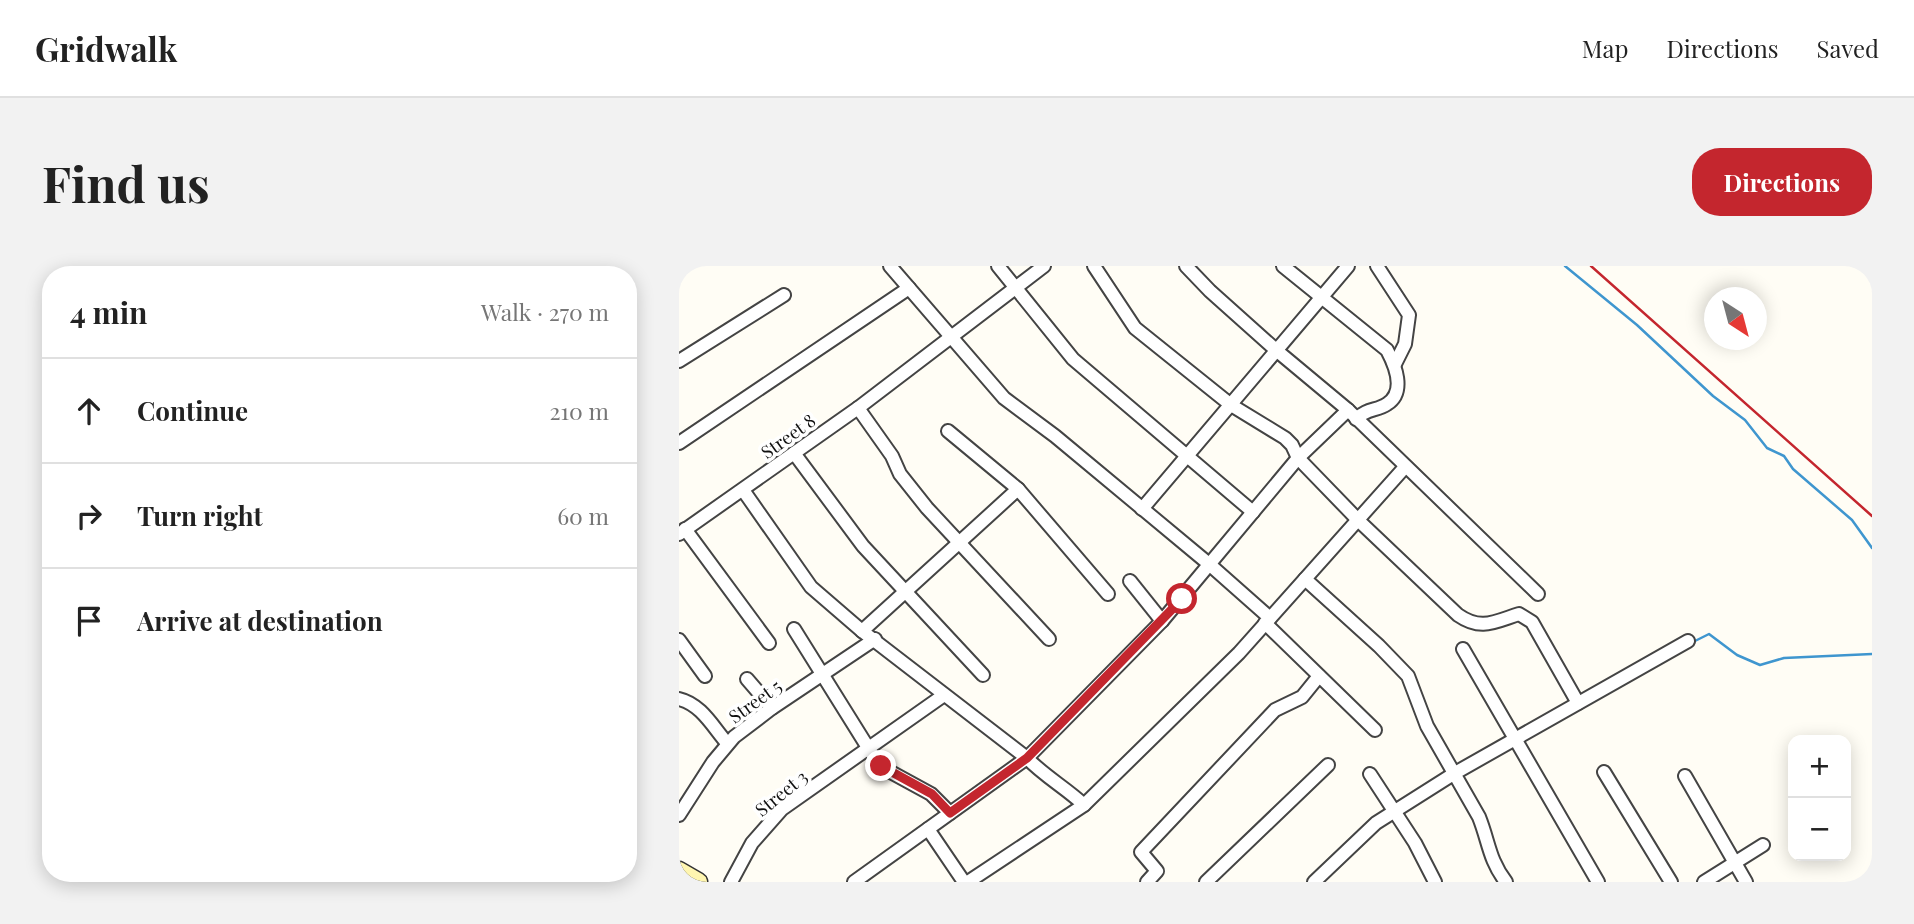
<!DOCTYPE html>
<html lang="en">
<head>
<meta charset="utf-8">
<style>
  :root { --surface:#fff; --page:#f2f2f2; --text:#222; --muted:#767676; --line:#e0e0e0; --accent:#c4262e }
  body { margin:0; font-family:"Playfair Display",serif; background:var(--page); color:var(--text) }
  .controls { position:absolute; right:21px; bottom:21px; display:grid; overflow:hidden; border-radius:14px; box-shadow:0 4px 18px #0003 }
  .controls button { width:63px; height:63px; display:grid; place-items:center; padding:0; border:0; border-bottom:2px solid var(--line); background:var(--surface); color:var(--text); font:35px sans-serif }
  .compass { position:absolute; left:1025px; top:21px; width:63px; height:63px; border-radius:50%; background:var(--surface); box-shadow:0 4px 18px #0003; rotate:144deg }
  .stop { position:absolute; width:21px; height:21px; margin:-16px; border:5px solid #c4262e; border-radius:50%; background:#fff }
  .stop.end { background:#c4262e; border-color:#fff; box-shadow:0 2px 7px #0008 }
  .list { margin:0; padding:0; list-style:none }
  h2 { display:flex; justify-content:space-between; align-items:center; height:91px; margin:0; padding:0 28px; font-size:30px }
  h2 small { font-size:23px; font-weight:400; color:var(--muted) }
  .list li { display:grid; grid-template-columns:46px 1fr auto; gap:21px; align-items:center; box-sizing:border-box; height:105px; padding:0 28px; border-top:2px solid var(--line) }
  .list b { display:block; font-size:26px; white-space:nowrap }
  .list em { font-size:23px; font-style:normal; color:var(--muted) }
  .icon { flex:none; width:38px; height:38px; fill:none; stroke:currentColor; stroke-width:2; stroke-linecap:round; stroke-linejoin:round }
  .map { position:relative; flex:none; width:1193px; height:616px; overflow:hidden; border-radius:28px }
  header { display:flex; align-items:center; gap:42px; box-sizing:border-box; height:98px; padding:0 35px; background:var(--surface); border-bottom:2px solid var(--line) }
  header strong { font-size:33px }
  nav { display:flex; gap:38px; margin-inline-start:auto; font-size:24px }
  .intro { display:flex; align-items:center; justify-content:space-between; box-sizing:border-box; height:168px; padding:0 42px }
  h1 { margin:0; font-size:49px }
  .button { padding:18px 32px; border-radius:28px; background:var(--accent); color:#fff; font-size:24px; font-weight:700 }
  main { display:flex; gap:42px; padding:0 42px }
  aside { flex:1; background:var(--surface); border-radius:28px; box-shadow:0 4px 18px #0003 }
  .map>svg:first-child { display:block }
</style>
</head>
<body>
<header>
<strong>Gridwalk</strong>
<nav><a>Map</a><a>Directions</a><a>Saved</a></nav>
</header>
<div class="intro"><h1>Find us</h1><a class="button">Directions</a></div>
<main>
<aside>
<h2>4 min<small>Walk · 270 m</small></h2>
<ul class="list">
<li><svg class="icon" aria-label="ahead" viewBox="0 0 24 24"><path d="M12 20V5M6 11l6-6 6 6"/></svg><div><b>Continue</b></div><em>210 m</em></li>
<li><svg class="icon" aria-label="right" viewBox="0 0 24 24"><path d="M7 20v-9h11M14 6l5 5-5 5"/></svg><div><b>Turn right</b></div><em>60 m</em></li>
<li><svg class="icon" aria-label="arrive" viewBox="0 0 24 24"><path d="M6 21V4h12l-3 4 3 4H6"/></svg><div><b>Arrive at destination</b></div></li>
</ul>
</aside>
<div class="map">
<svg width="1193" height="616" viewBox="0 0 1193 616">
  <rect width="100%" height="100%" fill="#fffdf5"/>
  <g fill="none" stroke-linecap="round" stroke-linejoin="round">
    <!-- stream -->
    <g stroke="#3f96cf" stroke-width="2.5">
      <path d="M886 0 958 59 1034 130 1066 154 1088 182 1105 190 1114 203 1173 254 1193 282"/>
      <path d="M1012 377 1030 368 1058 389 1081 399 1105 392 1193 388"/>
    </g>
    <!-- street casing -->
    <g stroke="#444" stroke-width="16">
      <g id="street">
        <path d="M211 0 325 132 376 170 530 298 591 352"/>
        <path d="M319 0 394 93 574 246"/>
        <path d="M415 0 456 62 552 139 606 172 613 179 619 192 680 255 779 349C802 365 815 356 840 348L853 356 899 437"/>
        <path d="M507 0 531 25 597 84 669 144 859 328"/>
        <path d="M604 0 708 84C716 99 727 126 708 138 698 145 688 142 677 153"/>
        <path d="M698 0 730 49 726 78 716 98"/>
        <path d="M0 95 105 29"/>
        <path d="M179 142 213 190 221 208 248 242 370 373"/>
        <path d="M269 165 339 223 429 328"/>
        <path d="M0 177 230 22"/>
        <path d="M115 187 184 280 304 409"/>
        <path d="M64 224 132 321 183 365 348 492C365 510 387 522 405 539"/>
        <path d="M463 243 669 0"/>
        <path d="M6 263 90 377"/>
        <path d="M0 268 179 142 365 0"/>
        <path d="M626 313 700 380 729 410 748 460 800 551C810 576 810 594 827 616"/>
        <path d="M451 315 483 355"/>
        <path d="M586 357 696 464"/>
        <path d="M115 363 198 496 208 504 252 528 271 547"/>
        <path d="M183 365 339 223"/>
        <path d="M0 374 26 410"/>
        <path d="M784 383 919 616"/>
        <path d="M68 413 93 442"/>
        <path d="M0 433C22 438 34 461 48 477"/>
        <path d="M925 506 992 616"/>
        <path d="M691 508 736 577 756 616"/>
        <path d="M1006 510 1067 616"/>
        <path d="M0 549 34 496 55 471 93 442 196 373"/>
        <path d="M249 563 285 616"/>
        <path d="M52 616 73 577 103 543 265 429"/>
        <path d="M175 616 348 492 483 355 619 192 669 144"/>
        <path d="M289 616 405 539 560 387 726 201"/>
        <path d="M468 616 478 605 462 586 596 444 623 431 640 410"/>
        <path d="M527 616 649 499"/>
        <path d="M635 616 697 557 776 507 1009 375"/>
        <path d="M1025 616 1084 579"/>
      </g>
    </g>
    <!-- secondary casing -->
    <g stroke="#333" stroke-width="21">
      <path id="secondary" d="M0 605 19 616"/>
    </g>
    <!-- street -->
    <use href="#street" stroke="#fff" stroke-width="12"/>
    <!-- secondary -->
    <use href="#secondary" stroke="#fff6b0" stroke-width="18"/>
    <!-- rail -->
    <path stroke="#c4262e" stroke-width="2.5" d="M912 0 1193 250"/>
  </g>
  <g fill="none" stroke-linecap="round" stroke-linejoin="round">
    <!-- route -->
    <path stroke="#c4262e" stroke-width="9" d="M202 500 253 528 271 547 348 492 503 333"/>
  </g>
  <g text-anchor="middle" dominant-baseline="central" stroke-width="7" stroke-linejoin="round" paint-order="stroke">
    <!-- street labels -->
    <g font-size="18" fill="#111" stroke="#fff">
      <text transform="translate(109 170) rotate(-36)">Street 8</text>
      <text transform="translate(76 435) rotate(-36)">Street 5</text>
      <text transform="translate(102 527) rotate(-39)">Street 3</text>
    </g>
  </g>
</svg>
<div class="controls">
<button>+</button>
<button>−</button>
</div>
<svg class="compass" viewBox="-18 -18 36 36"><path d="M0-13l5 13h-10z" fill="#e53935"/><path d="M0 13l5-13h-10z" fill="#767676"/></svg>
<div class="stop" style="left:503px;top:333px"></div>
<div class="stop end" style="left:202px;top:500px"></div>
</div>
</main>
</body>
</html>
